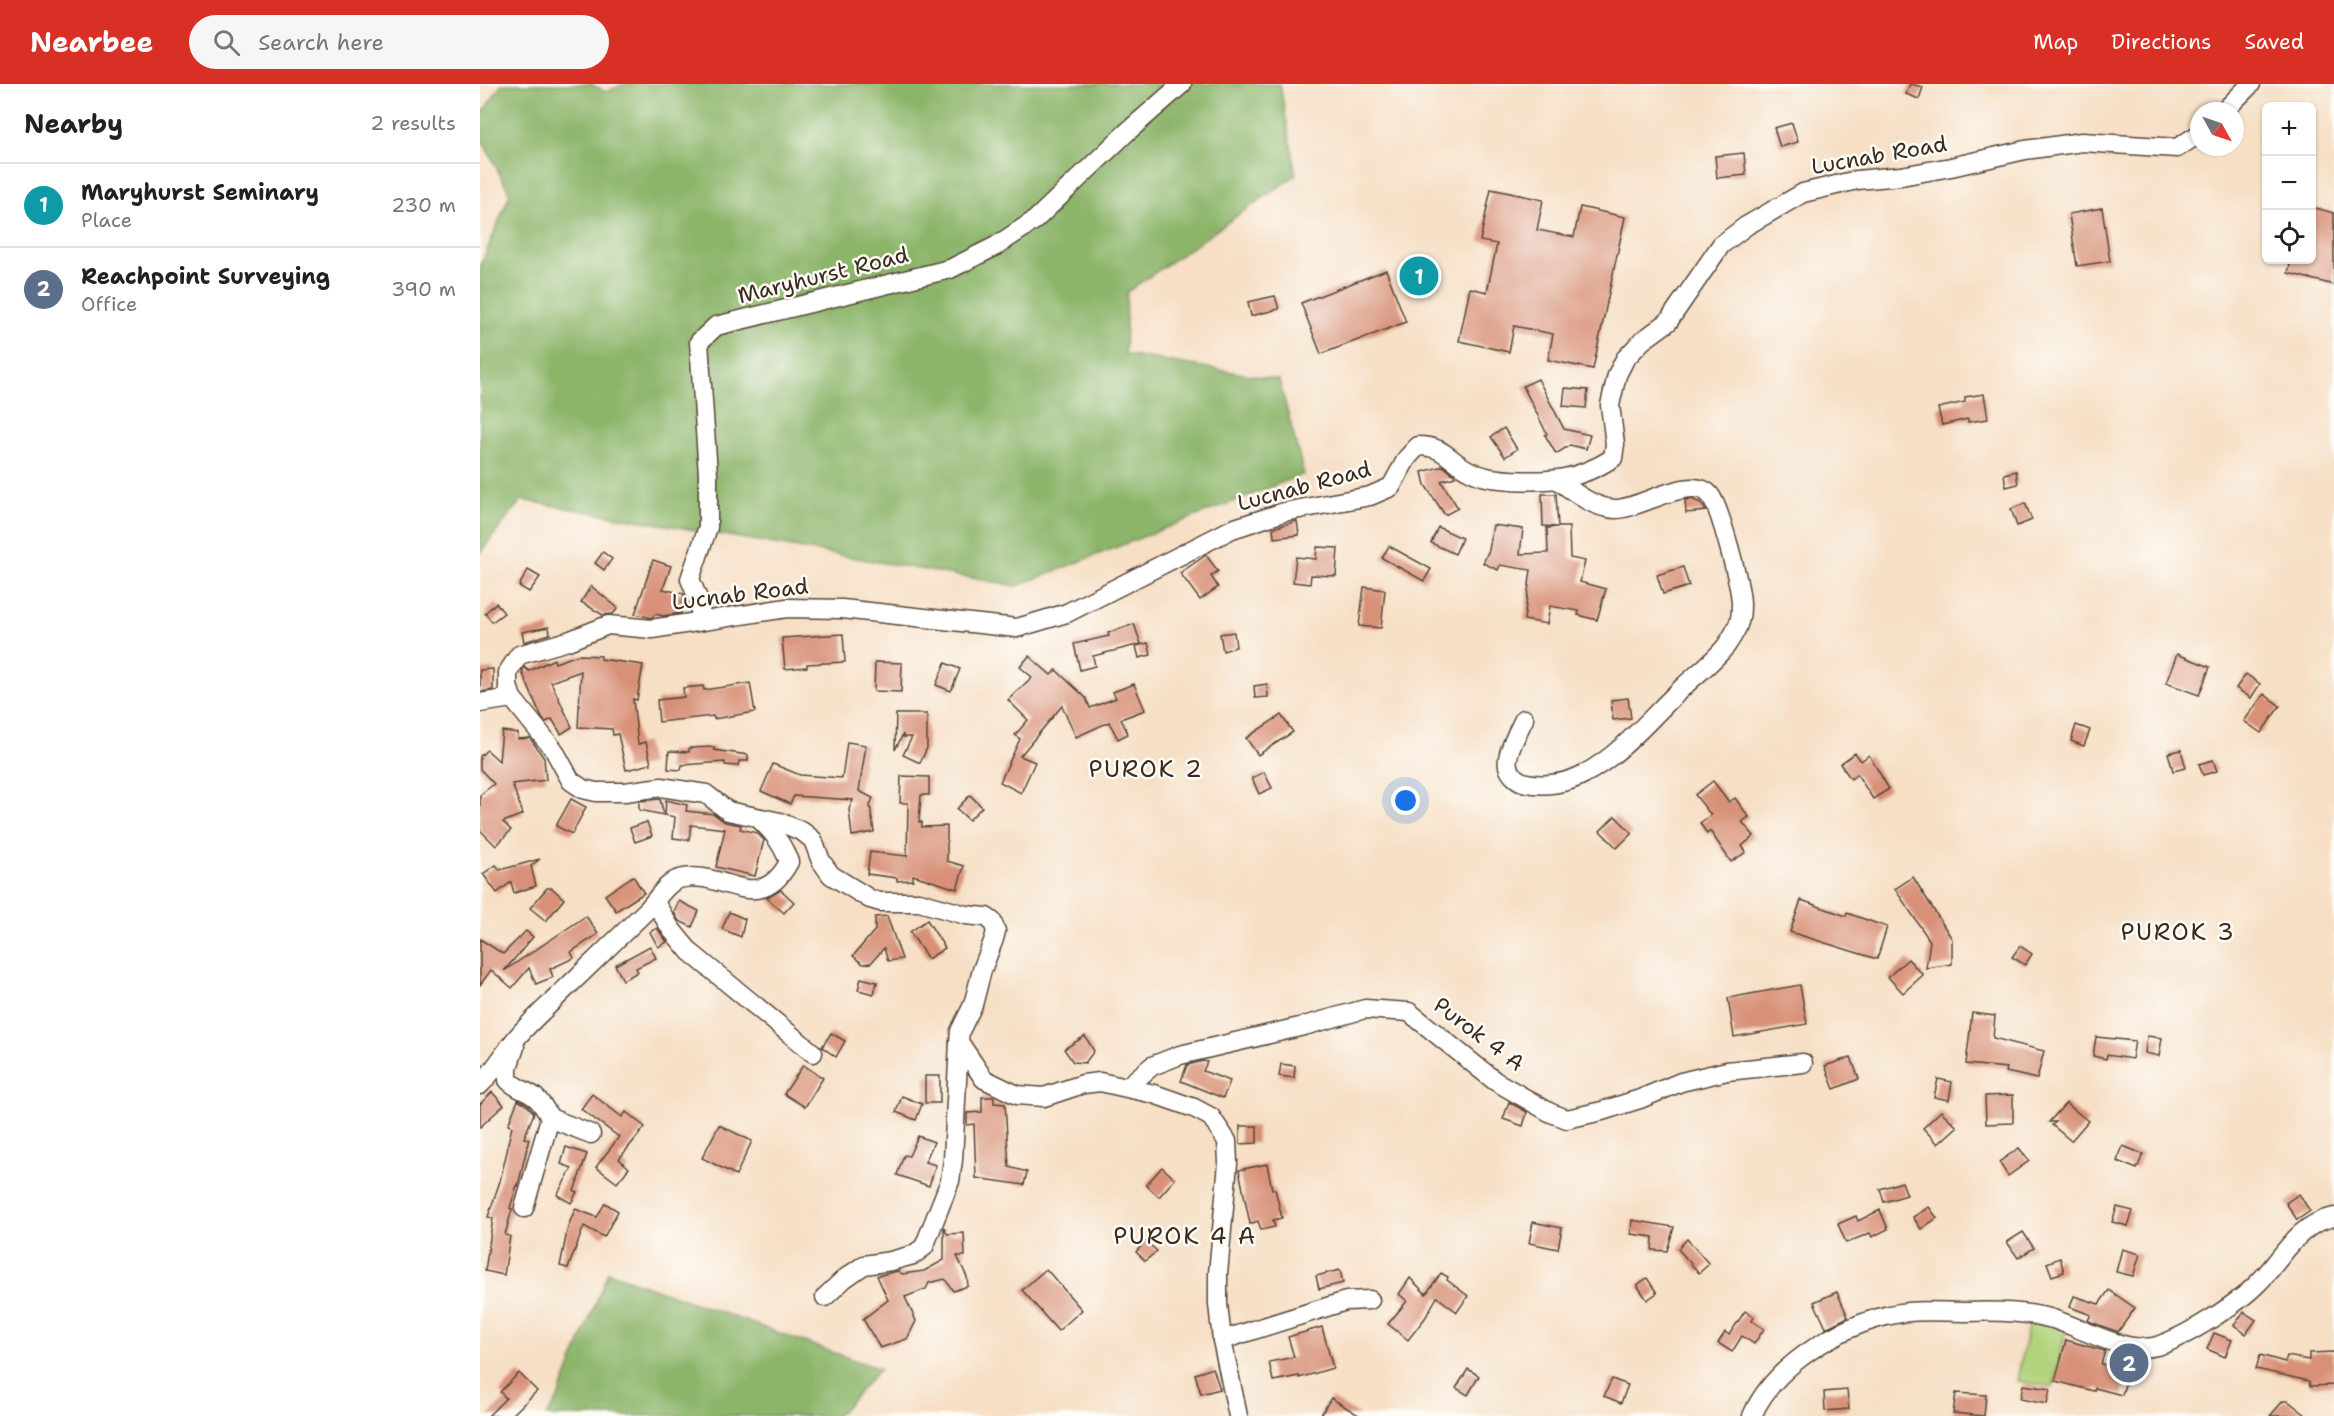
<!DOCTYPE html>
<html lang="en">
<head>
<meta charset="utf-8">
<style>
  :root { --surface:#fff; --page:#f6f6f6; --text:#202124; --muted:#757577; --line:#e0e0e0; --accent:#d93025 }
  body { margin:0; font-family:"Shantell Sans",sans-serif; background:var(--page); color:var(--text) }
  .controls { position:absolute; right:18px; top:18px; display:grid; overflow:hidden; border-radius:9px; box-shadow:0 2px 4px #0004 }
  .controls button { width:54px; height:54px; display:grid; place-items:center; padding:0; border:0; border-bottom:2px solid var(--line); background:var(--surface); color:var(--text); font:30px sans-serif }
  .compass { position:absolute; left:1710px; top:18px; width:54px; height:54px; border-radius:50%; background:var(--surface); box-shadow:0 2px 4px #0004; rotate:130deg }
  .you { position:absolute; left:926px; top:717px; width:21px; height:21px; margin:-15px; border:4px solid #fff; border-radius:50%; background:#1a73e8; box-shadow:0 0 0 9px #1a73e833 }
  .badge { display:grid; place-items:center; width:39px; height:39px; border-radius:50%; background:var(--accent); color:#fff; font-size:20px; font-weight:700 }
  .pin { position:absolute; translate:-50% -50%; border:3px solid #fff; box-shadow:0 2px 6px #0006 }
  .list { margin:0; padding:0; list-style:none }
  h2 { display:flex; justify-content:space-between; align-items:center; height:78px; margin:0; padding:0 24px; font-size:26px }
  h2 small { font-size:20px; font-weight:400; color:var(--muted) }
  .list li { display:grid; grid-template-columns:39px 1fr auto; gap:18px; align-items:center; box-sizing:border-box; height:84px; padding:0 24px; border-top:2px solid var(--line) }
  .list b { display:block; font-size:22px; white-space:nowrap }
  .list p { margin:0; font-size:20px; white-space:nowrap; color:var(--muted) }
  .list em { font-size:20px; font-style:normal; color:var(--muted) }
  .icon { flex:none; width:33px; height:33px; fill:none; stroke:currentColor; stroke-width:2; stroke-linecap:round; stroke-linejoin:round }
  .map { position:relative; flex:none; width:1854px; height:1332px; overflow:hidden }
  header { display:flex; align-items:center; gap:36px; box-sizing:border-box; height:84px; padding:0 30px; background:var(--accent); color:#fff }
  header strong { font-size:28px }
  nav { display:flex; gap:33px; margin-inline-start:auto; font-size:21px }
  .search { width:420px; height:54px; background:var(--page); display:flex; align-items:center; gap:15px; box-sizing:border-box; padding:0 21px; border-radius:33px; color:var(--muted); font-size:22px }
  main { display:flex }
  aside { flex:1; background:var(--surface) }
  .map>svg:first-child { display:block }
</style>
</head>
<body>
<header>
<strong>Nearbee</strong>
<div class="search"><svg class="icon" aria-label="search" viewBox="0 0 24 24"><circle cx="10" cy="10" r="6"/><path d="M15 15l6 6"/></svg>Search here</div>
<nav><a>Map</a><a>Directions</a><a>Saved</a></nav>
</header>
<main>
<aside>
<h2>Nearby<small>2 results</small></h2>
<ul class="list">
<li><span class="badge" style="background:#0f9aa8">1</span><div><b>Maryhurst Seminary</b><p>Place</p></div><em>230 m</em></li>
<li><span class="badge" style="background:#5c6f8a">2</span><div><b>Reachpoint Surveying</b><p>Office</p></div><em>390 m</em></li>
</ul>
</aside>
<div class="map">
<svg width="1854" height="1332" viewBox="0 0 1854 1332">
  <rect width="100%" height="100%" fill="#fdfcf7"/>
  <filter id="ink" filterUnits="userSpaceOnUse"><feTurbulence type="fractalNoise" baseFrequency=".0167" numOctaves="2"/><feDisplacementMap in="SourceGraphic" scale="12" xChannelSelector="R" yChannelSelector="G"/><feConvolveMatrix kernelMatrix="1 2 1 2 8 2 1 2 1" color-interpolation-filters="sRGB"/></filter>
  <filter id="wash" filterUnits="userSpaceOnUse"><feTurbulence type="fractalNoise" baseFrequency=".008" numOctaves="4" result="noise"/><feDisplacementMap in="SourceGraphic" scale="24" xChannelSelector="R" yChannelSelector="G"/><feGaussianBlur stdDeviation="1.35" result="paint"/><feColorMatrix in="noise" values="0 0 0 0 0 0 0 0 0 0 0 0 0 0 0 0 0 1.4 0 .05"/><feComposite in="paint" operator="in"/></filter>
  <g filter="url(#wash)">
    <rect width="100%" height="100%" fill="#f6dfc5"/>
    <!-- green -->
    <path fill="#b1d37b" stroke="#767e4c" stroke-width="1.5" d="M1549 1237 1586 1245 1573 1303 1537 1297Z"/>
    <!-- forest -->
    <g fill="#8cb56b" stroke="#647044" stroke-width="1.5">
      <path d="M22 0H111L126 8 144 0H800L816 91 647 208 645 270 799 296 824 390 537 502 41 416 0 469V183L30 110 0 52V32Z"/>
      <path d="M128 1188 400 1285 357 1332H66L76 1319Z"/>
    </g>
    <g id="blocks">
      <!-- building -->
      <g fill="#d89178">
        <path d="M1430 0 1443 3 1439 15 1426 10Z"/>
        <path d="M1312 39 1318 58 1300 63 1294 44Z"/>
        <path d="M1264 69 1266 91 1237 94 1235 72Z"/>
        <path d="M1011 105 1063 116 1057 146 1094 153 1100 123 1145 133 1113 285 1068 276 1073 250 1034 242 1029 268 979 257 990 204 1007 208 1017 160 1000 157Z"/>
        <path d="M1832 123 1854 129V201L1808 189 1811 176H1832Z"/>
        <path d="M1622 124 1630 177 1597 182 1589 130Z"/>
        <path d="M906 186 926 238 841 270 821 219Z"/>
        <path d="M795 212 799 225 771 232 768 218Z"/>
        <path d="M1058 295 1084 345 1110 351 1106 365 1090 361 1076 370 1065 351 1067 350 1043 302Z"/>
        <path d="M1085 304 1108 306 1106 324 1083 322Z"/>
        <path d="M1504 310 1508 335 1488 338V335L1462 341 1458 324 1485 318V313Z"/>
        <path d="M1024 344 1037 365 1025 373 1011 353Z"/>
        <path d="M963 382 974 391 975 393 961 397 978 424 965 431 945 401 942 388Z"/>
        <path d="M1536 387 1538 400 1526 403 1524 390Z"/>
        <path d="M1062 410H1076L1078 443H1089L1090 474 1105 477 1100 498 1126 505 1117 536 1098 531 1099 527 1070 522 1067 540 1044 536 1051 486 1020 481 1018 486 1003 479 1009 466 1013 441 1043 445 1040 470 1068 469 1067 444 1077 443 1063 442Z"/>
        <path d="M1211 415 1221 419 1226 427 1206 429 1205 416Z"/>
        <path d="M1545 419 1552 436 1537 442 1531 425Z"/>
        <path d="M817 437 819 451 794 454 793 444Z"/>
        <path d="M958 443 982 454 975 470 951 459Z"/>
        <path d="M909 462 951 485 944 497 902 474Z"/>
        <path d="M837 463 858 464 856 492 831 491 830 500 813 498 816 473 836 475Z"/>
        <path d="M123 468 132 475 124 486 115 479Z"/>
        <path d="M726 471 738 487 731 492 738 503 720 516 700 489Z"/>
        <path d="M173 476 191 482 183 505 204 510 201 529 183 532 175 530 172 534 155 530Z"/>
        <path d="M1203 483 1209 502 1183 510 1177 491Z"/>
        <path d="M48 486 60 493 49 508 39 502Z"/>
        <path d="M111 502 138 524 133 530 123 531 101 518Z"/>
        <path d="M884 503 905 506 901 544 879 542Z"/>
        <path d="M16 519 24 529 12 538 5 529Z"/>
        <path d="M654 540 661 560 613 572 615 582 600 586 594 560 629 552 628 549Z"/>
        <path d="M69 543 70 550 44 558 42 548Z"/>
        <path d="M754 548 756 563 743 567 740 550Z"/>
        <path d="M363 550 365 578 327 580V583L305 585 302 554Z"/>
        <path d="M668 559 671 571 659 574 656 562Z"/>
        <path d="M1697 570 1730 583 1719 611 1686 599Z"/>
        <path d="M98 571 121 572V575L163 581 157 616 153 615 158 660 166 658 171 680 146 686 138 650 133 651 132 645 98 643 101 587 71 598 92 643 81 650 72 635 66 638 62 634 42 588 44 583 49 587 74 575 75 579Z"/>
        <path d="M549 572 571 591 576 586 606 614 610 624 636 614 633 608 654 600 665 626 641 635 648 650 638 655 629 638 596 653 582 622 540 672 555 678 541 709 520 698 540 655 535 651 548 636 528 616 552 593 540 583Z"/>
        <path d="M395 578 422 579 421 608 394 607Z"/>
        <path d="M465 579 480 585 471 607 456 601Z"/>
        <path d="M13 585V606L0 608V586Z"/>
        <path d="M1766 590 1780 600 1771 614 1756 604Z"/>
        <path d="M270 599 275 628 234 635 233 632 179 638 177 616 204 613 203 604 223 602 224 606Z"/>
        <path d="M787 600 788 613 775 614 774 602Z"/>
        <path d="M1784 610 1800 622 1781 649 1764 637Z"/>
        <path d="M1148 614 1151 634 1133 636 1131 616Z"/>
        <path d="M416 630H447V664L440 679 423 671 432 653H423V650L415 666Z"/>
        <path d="M801 631 813 648 778 671 766 654Z"/>
        <path d="M1596 641 1610 646 1604 662 1591 657Z"/>
        <path d="M22 647 38 649V655L50 654 64 674 66 696 32 700 43 730 23 738 31 746 16 762 0 746V711L14 700 0 685V672L7 666 19 677Z"/>
        <path d="M367 658 386 661 379 707 393 714 390 721 394 748 372 752 369 725 373 716 314 712 310 720 281 707 293 680 320 691 362 694Z"/>
        <path d="M234 663V666L268 671V677H259L258 682 245 681V678L202 681 201 686 188 685 189 667 209 668V664Z"/>
        <path d="M1701 666 1706 684 1693 687 1688 669Z"/>
        <path d="M1375 669 1381 677 1389 671 1409 705 1393 715 1377 690 1371 695 1360 680Z"/>
        <path d="M1733 676 1737 687 1723 691 1719 680Z"/>
        <path d="M784 688 792 704 779 710 772 694Z"/>
        <path d="M421 692 449 693V711H441L439 738H442V743L467 742V777L484 782 477 805 433 791V796L417 797V794L387 790 390 768 427 772 428 719H420Z"/>
        <path d="M1233 697 1249 718 1255 714 1269 733 1262 738 1274 752 1262 762 1266 768 1251 778 1230 747 1227 750 1220 739 1231 731 1215 711Z"/>
        <path d="M490 711 502 723 489 736 477 725Z"/>
        <path d="M91 715 106 723 92 750 76 742Z"/>
        <path d="M180 715 184 731 159 726V717Z"/>
        <path d="M186 716 207 721 206 727 234 730 245 738 261 741 260 745 277 749 284 756 275 792 236 783 245 745 211 741 209 756 193 754 195 733 185 731Z"/>
        <path d="M1135 732 1152 749 1137 764 1120 747Z"/>
        <path d="M167 738 172 752 155 758 150 744Z"/>
        <path d="M60 775 51 782 56 802 34 809 31 798 17 809 3 790 16 781 20 786Z"/>
        <path d="M153 792 164 809 136 827 125 811Z"/>
        <path d="M1433 793 1472 855V880L1446 884 1450 857 1415 805Z"/>
        <path d="M67 804H72L84 815 66 837 50 824Z"/>
        <path d="M301 806 314 818 304 829 287 814Z"/>
        <path d="M1321 816 1366 832 1367 829 1407 843 1397 875 1310 848Z"/>
        <path d="M199 817 219 827 212 843 199 837 194 828Z"/>
        <path d="M249 828 265 835 261 853 242 845Z"/>
        <path d="M106 832 118 850 91 868 94 874 70 885 73 893 56 900 49 884 32 904 11 886 0 901V855L23 870 46 847 53 853 24 887Z"/>
        <path d="M407 832 422 875 408 877 404 864 391 879 383 880 373 872 395 846V833Z"/>
        <path d="M447 836 465 864 448 875 430 848Z"/>
        <path d="M177 844 187 858 178 863 170 848Z"/>
        <path d="M170 862 176 874 156 884 158 888 143 896 135 881Z"/>
        <path d="M1540 862 1552 870 1545 881 1532 873Z"/>
        <path d="M1428 875 1443 891 1423 909 1408 893Z"/>
        <path d="M381 894 397 898 394 910 378 906Z"/>
        <path d="M1320 901 1327 940 1254 953 1248 914Z"/>
        <path d="M1492 929 1515 932 1513 954 1564 967 1557 995 1526 988 1527 984 1486 980Z"/>
        <path d="M351 949 365 957 356 973 342 963Z"/>
        <path d="M605 952 614 967 605 979 593 978 584 965Z"/>
        <path d="M1667 952 1682 954 1679 972 1665 969Z"/>
        <path d="M1616 953 1655 957 1652 975 1627 971 1626 975 1613 972Z"/>
        <path d="M1371 973 1379 995 1354 1005 1345 982Z"/>
        <path d="M723 977 727 978 723 987 750 997 743 1014 701 997 707 981Z"/>
        <path d="M801 980 815 982 814 994 799 992Z"/>
        <path d="M323 981 343 994 325 1023 304 1010Z"/>
        <rect x="445" y="992" width="15" height="27"/>
        <path d="M1458 995 1472 998 1469 1016 1454 1013Z"/>
        <path d="M12 1008 24 1021 0 1043V1020Z"/>
        <path d="M112 1010 142 1033 146 1028 165 1043 139 1075 149 1084 137 1099 116 1083 139 1053 101 1025Z"/>
        <path d="M1533 1011V1039L1506 1040 1505 1012Z"/>
        <path d="M422 1012 442 1020 436 1036 416 1028Z"/>
        <path d="M502 1013H514V1019L525 1020 529 1083 547 1088 544 1101 496 1094 494 1040 487 1041V1029L502 1028Z"/>
        <path d="M38 1016 48 1022 54 1029 44 1054 49 1055 38 1102 37 1101 30 1124 32 1125 25 1151 30 1152 24 1191 5 1187 13 1134 8 1133 20 1097 28 1063H27L32 1043 28 1041Z"/>
        <path d="M1029 1018 1047 1028 1043 1042 1023 1035Z"/>
        <path d="M1586 1019 1608 1037 1591 1057 1572 1041 1576 1038H1569Z"/>
        <path d="M1461 1027 1477 1043 1458 1060 1443 1044Z"/>
        <path d="M239 1041 272 1057 256 1091 222 1074Z"/>
        <path d="M760 1042H777V1059L760 1060Z"/>
        <path d="M438 1052 454 1058 445 1078 456 1081 449 1102 417 1091 424 1071 429 1072Z"/>
        <path d="M1643 1062 1663 1070 1657 1085 1637 1077Z"/>
        <path d="M86 1063 107 1070 94 1107 97 1108 91 1119 77 1111 92 1084 81 1080Z"/>
        <path d="M1539 1064 1549 1077 1528 1092 1519 1078Z"/>
        <path d="M787 1080 792 1105H795L802 1134 793 1136 795 1143 781 1146 778 1137 770 1140 759 1086Z"/>
        <path d="M682 1083 695 1095 679 1113 666 1101Z"/>
        <path d="M1422 1098 1427 1111 1404 1118 1400 1105Z"/>
        <path d="M1819 1110 1830 1127 1817 1136 1806 1119Z"/>
        <path d="M125 1119 138 1127 124 1153 104 1142 88 1184 80 1182 88 1143 95 1125 117 1133Z"/>
        <path d="M1449 1123 1457 1134 1441 1145 1433 1133Z"/>
        <path d="M1637 1123 1653 1127 1648 1142 1632 1138Z"/>
        <path d="M1400 1126 1408 1145 1392 1153 1390 1149 1366 1159 1358 1140 1376 1132 1378 1137Z"/>
        <path d="M1152 1136 1194 1143 1187 1167 1172 1166 1173 1153 1151 1150Z"/>
        <path d="M1053 1138 1082 1144 1078 1165 1049 1159Z"/>
        <path d="M464 1143 467 1150 484 1149 485 1172H477L487 1193 488 1202 473 1207 465 1195 449 1199 446 1205 425 1213 436 1237 427 1255 400 1264 383 1235 408 1216 397 1192 418 1187 422 1190 444 1187 464 1176Z"/>
        <path d="M1543 1148 1554 1164 1538 1174 1527 1158Z"/>
        <path d="M1207 1155 1229 1180 1219 1189 1198 1165Z"/>
        <path d="M665 1157 677 1167 665 1177 656 1168Z"/>
        <path d="M1642 1165 1660 1170 1653 1192 1636 1188Z"/>
        <path d="M1580 1174 1584 1188 1572 1192 1567 1179Z"/>
        <path d="M566 1185 602 1226 578 1247 542 1206Z"/>
        <path d="M860 1186 863 1199 839 1205 836 1192Z"/>
        <path d="M961 1189 968 1193 967 1196 988 1212 977 1228 957 1213 945 1234 928 1256 908 1240 927 1217 919 1210 930 1194 946 1210Z"/>
        <path d="M1167 1194 1177 1209 1167 1216 1157 1201Z"/>
        <path d="M1629 1206 1655 1224 1638 1248 1611 1238 1608 1236 1611 1231 1590 1223 1594 1212 1619 1220Z"/>
        <path d="M1357 1208 1368 1233 1346 1244 1334 1218Z"/>
        <path d="M1265 1227 1274 1233 1272 1237 1284 1245 1274 1260 1262 1252 1252 1268 1238 1259 1245 1248 1249 1251Z"/>
        <path d="M1764 1228 1776 1236 1766 1250 1754 1241Z"/>
        <path d="M842 1243 853 1284 819 1294V1292L793 1297 789 1278 814 1273 808 1253Z"/>
        <path d="M1734 1249 1752 1256 1745 1273 1727 1265Z"/>
        <path d="M1586 1256 1625 1267 1621 1280 1649 1286 1642 1311 1615 1304 1614 1307 1575 1297Z"/>
        <path d="M1854 1268V1301L1830 1302 1829 1297 1776 1285 1780 1271 1805 1278 1807 1272 1829 1276V1269Z"/>
        <path d="M733 1284 740 1305 721 1310 715 1290Z"/>
        <path d="M988 1285 999 1292 988 1311 976 1304Z"/>
        <path d="M39 1289 57 1307 31 1332H8L26 1314 20 1308Z"/>
        <path d="M1132 1295 1148 1301 1141 1319 1124 1312Z"/>
        <path d="M1543 1301 1570 1305 1567 1320 1540 1315Z"/>
        <path d="M1367 1306 1369 1325 1345 1327 1344 1308Z"/>
        <path d="M1476 1309 1506 1311 1504 1332 1473 1329Z"/>
        <path d="M851 1314 880 1332H840Z"/>
        <path d="M1803 1317H1808L1827 1332H1790Z"/>
      </g>
    </g>
  </g>
  <g filter="url(#ink)">
    <use href="#blocks" fill-opacity="0" stroke="#574537" stroke-width="1.5"/>
    <g fill="none" stroke-linecap="round" stroke-linejoin="round">
      <!-- minor casing -->
      <g stroke="#574537" stroke-width="21">
        <g id="minor">
          <path d="M1744 27 1771 0"/>
          <path d="M221 537 219 517 210 495 228 443V390L219 258 236 242 470 185 516 162 555 136 646 49 702 0"/>
          <path d="M0 619 32 614"/>
          <path d="M1044 635C1039 646 1025 671 1028 682 1030 691 1039 698 1047 699 1065 703 1088 699 1104 690 1142 670 1172 632 1203 603 1217 590 1234 577 1246 562 1250 556 1257 546 1259 538 1261 533 1261 526 1261 520 1261 503 1240 423 1230 411 1212 389 1158 426 1135 425 1114 424 1095 409 1079 397"/>
          <path d="M175 818 191 845 210 868 333 969"/>
          <path d="M35 963 28 983V996C36 1005 46 1006 55 1013 62 1019 66 1026 70 1034L44 1124"/>
          <path d="M0 1001C15 986 25 967 39 951 52 936 67 923 81 909 110 881 138 854 167 826 176 817 186 799 199 795 242 783 278 835 309 778 302 759 293 748 278 734"/>
          <path d="M647 1003 672 982 700 971 824 942 885 925 929 928 1015 997 1071 1029 1087 1035 1122 1027 1160 1015 1201 998 1247 987 1323 979"/>
          <path d="M70 1034 111 1050"/>
          <path d="M345 1213 364 1195 384 1181 411 1177 433 1171 444 1163 470 1097 473 1076 479 958"/>
          <path d="M742 1256 866 1217 890 1216"/>
          <path d="M758 1332 742 1256 738 1220V1190L748 1079 747 1057 731 1033 714 1024 674 1010 620 998 603 1000 564 1013 537 1011 504 995 479 958 480 947 493 921 502 886 514 855 516 847 512 837 506 833 486 831 439 818H400L390 815 351 791 341 777 333 756 323 748 300 738 248 727 226 710 181 703 145 708H116L103 705 91 697 74 666 32 614 28 602V588L39 571 88 557 128 541 172 545 307 524 362 525 537 544 587 529 752 445 804 428 890 412 911 403 927 374 938 362C966 362 968 377 990 387 1003 394 1017 395 1031 396 1072 398 1098 396 1133 374L1135 360 1130 321 1137 291 1145 275 1162 257 1188 238 1241 161 1266 142 1323 109 1377 96 1421 92 1471 83 1545 66 1602 58 1697 64 1719 50"/>
          <path d="M1272 1332C1295 1278 1371 1234 1428 1228 1447 1226 1468 1228 1487 1228 1513 1227 1548 1228 1573 1235 1602 1244 1647 1271 1677 1262 1706 1253 1756 1221 1777 1200 1803 1175 1816 1140 1854 1133"/>
        </g>
      </g>
      <!-- minor -->
      <use href="#minor" stroke="#fff" stroke-width="18"/>
    </g>
  </g>
  <g text-anchor="middle" dominant-baseline="central" stroke-width="5" stroke-linejoin="round" paint-order="stroke">
    <!-- street labels -->
    <g font-size="22" fill="#3b2a1e" stroke="#fdfcf7">
      <text transform="translate(1399 71) rotate(-10)">Lucnab Road</text>
      <text transform="translate(343 191) rotate(-14)">Maryhurst Road</text>
      <text transform="translate(824 402) rotate(-15)">Lucnab Road</text>
      <text transform="translate(260 510) rotate(-7)">Lucnab Road</text>
      <text transform="translate(999 950) rotate(37)">Purok 4 A</text>
    </g>
    <!-- neighbourhood labels -->
    <g font-size="24" letter-spacing="1.5" fill="#3b2a1e" stroke="#fdfcf7">
      <text x="666" y="685">PUROK 2</text>
      <text x="1698" y="848">PUROK 3</text>
      <text x="705" y="1152">PUROK 4 A</text>
    </g>
  </g>
</svg>
<div class="controls">
<button>+</button>
<button>−</button>
<button><svg class="icon" aria-label="locate" viewBox="0 0 24 24"><circle cx="12" cy="12" r="6"/><path d="M12 2v4M12 18v4M2 12h4M18 12h4"/></svg></button>
</div>
<svg class="compass" viewBox="-18 -18 36 36"><path d="M0-13l5 13h-10z" fill="#e53935"/><path d="M0 13l5-13h-10z" fill="#757577"/></svg>
<div class="you"></div>
<div class="pin badge" style="left:939px;top:192px;background:#0f9aa8">1</div>
<div class="pin badge" style="left:1649px;top:1279px;background:#5c6f8a">2</div>
</div>
</main>
</body>
</html>
